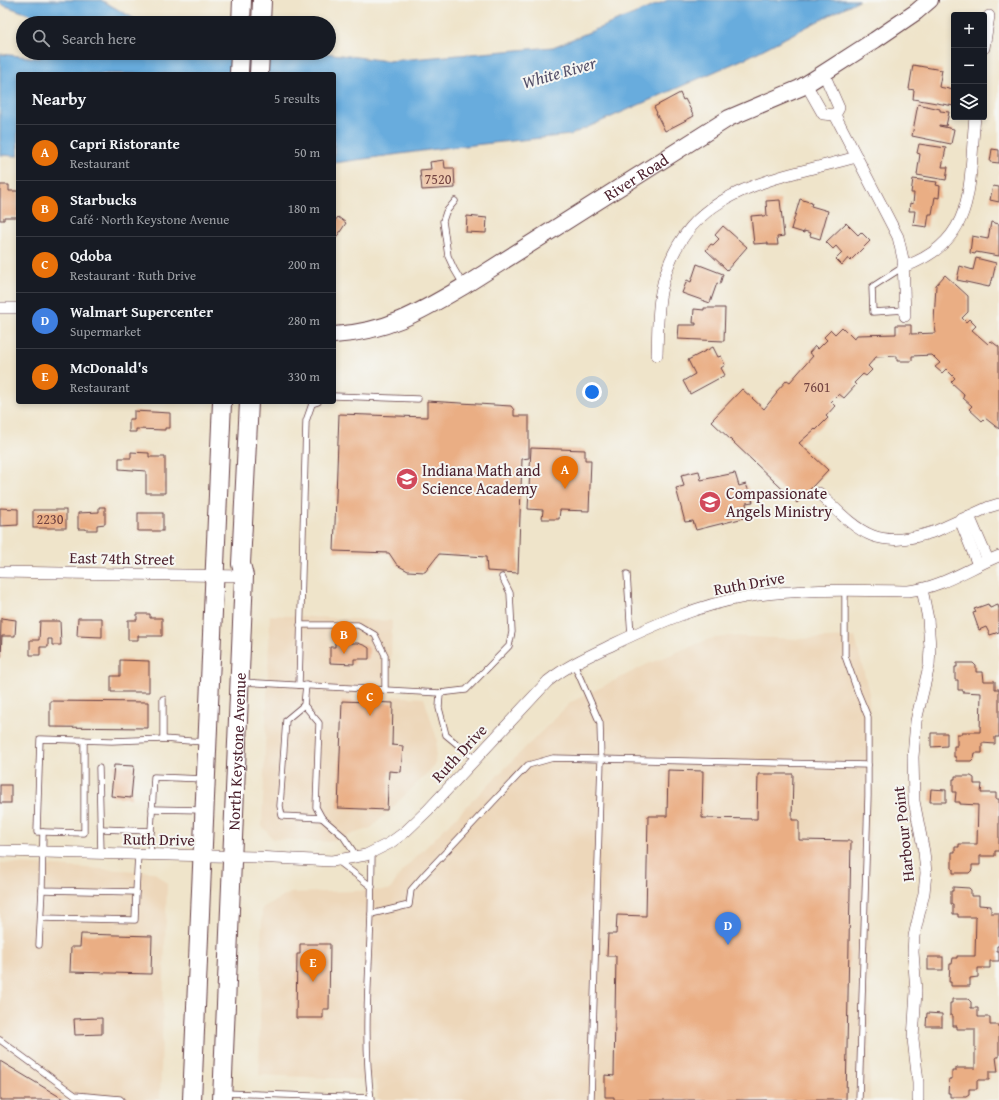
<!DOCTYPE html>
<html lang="en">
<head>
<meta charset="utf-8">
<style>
  :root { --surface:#171b24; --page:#20242c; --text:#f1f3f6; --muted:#9ea1a6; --line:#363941; --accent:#0f766e }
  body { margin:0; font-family:"Gentium Book Plus",serif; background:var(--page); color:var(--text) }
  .controls { position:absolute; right:12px; top:12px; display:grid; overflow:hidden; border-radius:4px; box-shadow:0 2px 6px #0003 }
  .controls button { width:36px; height:36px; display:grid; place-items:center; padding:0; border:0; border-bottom:1px solid var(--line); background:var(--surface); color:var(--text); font:20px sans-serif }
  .you { position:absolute; left:592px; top:392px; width:14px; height:14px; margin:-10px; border:3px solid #fff; border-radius:50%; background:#1a73e8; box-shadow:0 0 0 6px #1a73e833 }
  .badge { display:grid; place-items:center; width:26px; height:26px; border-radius:50%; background:var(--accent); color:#fff; font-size:13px; font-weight:700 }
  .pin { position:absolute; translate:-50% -33px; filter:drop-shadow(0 1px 2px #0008) }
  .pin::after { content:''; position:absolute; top:21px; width:14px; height:12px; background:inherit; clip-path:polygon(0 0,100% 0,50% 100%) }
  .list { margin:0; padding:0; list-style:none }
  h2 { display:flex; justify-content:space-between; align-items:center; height:52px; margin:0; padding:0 16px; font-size:17px }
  h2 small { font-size:13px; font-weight:400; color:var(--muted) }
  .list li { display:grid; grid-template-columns:26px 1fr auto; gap:12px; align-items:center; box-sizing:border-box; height:56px; padding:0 16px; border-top:1px solid var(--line) }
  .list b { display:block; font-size:15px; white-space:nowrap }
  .list p { margin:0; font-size:13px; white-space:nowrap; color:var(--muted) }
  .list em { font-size:13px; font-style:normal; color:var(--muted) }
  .icon { flex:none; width:22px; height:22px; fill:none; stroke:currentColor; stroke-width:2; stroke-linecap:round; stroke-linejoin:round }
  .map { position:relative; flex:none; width:999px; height:1100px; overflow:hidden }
  .search { position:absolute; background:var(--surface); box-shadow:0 2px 6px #0003; left:16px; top:16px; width:320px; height:44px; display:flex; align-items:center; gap:10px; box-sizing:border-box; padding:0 14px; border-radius:22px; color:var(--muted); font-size:15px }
  .panel { position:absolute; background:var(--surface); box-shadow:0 2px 6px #0003; left:16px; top:72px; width:320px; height:332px; border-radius:4px }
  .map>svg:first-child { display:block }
</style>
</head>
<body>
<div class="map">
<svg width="999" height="1100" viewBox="0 0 999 1100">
  <rect width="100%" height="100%" fill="#f6f6f2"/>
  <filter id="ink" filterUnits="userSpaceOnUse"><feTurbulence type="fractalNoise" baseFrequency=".025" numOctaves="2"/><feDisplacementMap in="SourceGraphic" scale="8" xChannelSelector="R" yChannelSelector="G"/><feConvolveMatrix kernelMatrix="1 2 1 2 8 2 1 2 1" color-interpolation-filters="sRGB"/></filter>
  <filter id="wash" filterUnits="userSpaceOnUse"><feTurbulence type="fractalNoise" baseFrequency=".012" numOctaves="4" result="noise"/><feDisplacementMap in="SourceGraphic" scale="16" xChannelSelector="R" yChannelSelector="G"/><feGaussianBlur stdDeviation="0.9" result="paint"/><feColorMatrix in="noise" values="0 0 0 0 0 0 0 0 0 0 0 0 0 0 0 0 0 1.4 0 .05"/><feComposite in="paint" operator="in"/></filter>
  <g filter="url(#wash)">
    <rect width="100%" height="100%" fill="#efe4ca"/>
    <!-- built -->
    <g fill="#edd7ba">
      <path d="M270 615 392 621 390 696 424 698 437 739 435 766 371 828 328 842 273 839 262 826Z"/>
      <path d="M729 636 797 639 855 637 869 693 870 1100H378L375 1080 259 1075 262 908 290 893 390 890 402 871 571 702 650 663 709 639Z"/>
      <path d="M0 863 154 872 167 884 160 1100H0Z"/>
    </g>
    <!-- water -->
    <g fill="#67acdd" stroke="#586684">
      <path d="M0 0H101L142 23H54L0 4Z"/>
      <path d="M668 0H859L748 57 570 135 444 148 334 163V74H18V156L0 155V54L38 58 51 53H325L388 61 553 47Z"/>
    </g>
    <g id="blocks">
      <!-- building -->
      <g fill="#eaae84">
        <path d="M913 65 942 70 939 87 954 90V106L913 99 914 90 909 89Z"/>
        <path d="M680 93 683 100 685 99 694 116 665 131 656 113H657L654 107Z"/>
        <path d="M918 104 940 109V111L949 112 946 126 939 125V126L954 129 951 144 912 136Z"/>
        <path d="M919 144 946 148 942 167H948L946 180 917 175 920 154 917 153Z"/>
        <path d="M992 149 999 150V163L990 162Z"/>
        <path d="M444 160 445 168H454L455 188 422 190 420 170 431 169 430 162Z"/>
        <path d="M913 179 937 182 936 185 940 186 939 198 935 197 932 214H929L927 227 913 225 915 211H909L910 203 913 204 914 193H911Z"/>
        <path d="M0 185H9V191H18V217H4V220H0Z"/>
        <path d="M993 186 999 187V202L990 200Z"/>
        <path d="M800 199 812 203 811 206 828 211 820 239 810 236 811 233 804 231V233L791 229Z"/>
        <path d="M780 200 784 236 777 237 778 245H768V243L754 244 751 216 763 215V217L767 216 766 201Z"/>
        <path d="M467 216 487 218 486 233 466 232Z"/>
        <path d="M338 217 346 223 334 241V222Z"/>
        <path d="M991 222 999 224V256L976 252 975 254 970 253 972 236 988 239Z"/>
        <path d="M846 223 858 235 861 232 870 241 850 261 848 258 842 265 836 259 842 253 836 246 833 249 826 242Z"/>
        <path d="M723 226 747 247 727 270 706 250 711 244 713 245 719 239 715 235Z"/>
        <path d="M976 258 996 263 992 281H991L989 287 957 280 960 266 973 270Z"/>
        <path d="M697 264 723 274 720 284 717 283 710 303 682 293 687 280 691 282Z"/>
        <path d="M945 275 968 296V312L962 318 966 322 969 319 976 326 972 330 988 344 991 341 999 347V429L985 418 982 421 969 409 972 406 963 398 964 394 951 382 955 378 946 369 942 373 935 367 940 363 932 355 912 356V361H897V356L876 357 868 366 872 370 866 376 863 374 854 383 856 385 844 398 839 394 831 402 835 406 826 416 828 418 816 430 815 429 799 443 828 470 797 503 711 421 742 389 764 409 777 393 776 392 787 380 790 382 813 356 809 353 815 346 818 349 827 340 824 337 831 330 835 334 842 327 854 339 857 335 896 334V325H911V334L936 333 934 321 936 285Z"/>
        <path d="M704 308H725L724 341 678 339 679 325H696V323H693L694 309 704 310Z"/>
        <path d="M713 347 718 357 721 356 725 365 721 368 725 375 690 394 683 381 695 374 688 360Z"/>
        <path d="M427 401 511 406 514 410V416H529V458L522 459 518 573 487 571 486 557 439 554 425 572 408 571 397 565 389 553 334 551 339 414 427 417Z"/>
        <path d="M134 411 170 413V428H165V430L136 429V432H129V419H134Z"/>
        <path d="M531 448 585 450V460H591L589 511 560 510 559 519H542L543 510 528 509Z"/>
        <path d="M131 452 149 453V457H165V493H146V471L119 469V458H131Z"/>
        <path d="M699 471 701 480 735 473 739 486 746 484 753 502 746 503 748 517 696 530 693 521 685 522 676 488 684 486 681 475Z"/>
        <path d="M99 507H105V524L97 525V530H86V529H78V513L99 512Z"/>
        <path d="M0 508 18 509V525L0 526Z"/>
        <rect x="33" y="510" width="33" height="18"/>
        <rect x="138" y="513" width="25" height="18"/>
        <path d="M988 604 990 608 998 605 999 609V632L990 635 986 627 979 630 973 613 976 612 974 609Z"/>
        <path d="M137 614H150V618H162V636H138V640H128V620H137Z"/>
        <path d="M1 618 16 620 15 636H2L1 658H0Z"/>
        <path d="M78 618H102V637L77 636Z"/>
        <path d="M40 621H60L61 645H52V639H48V647H40V655H30V640H39Z"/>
        <path d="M335 641H344V643H358L366 646 369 648V659H354V664L330 663V647H335Z"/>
        <path d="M120 660 149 661V692H111V676H120Z"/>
        <path d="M957 663H973L976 666V672H983L984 681H995V689H999V737H995V744L982 743V753H975L974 758 971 761H956V757H954V746H957V734H962V732H980L981 693 963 692V690H958V680H955V667H957Z"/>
        <path d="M50 701 148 702V728L50 727Z"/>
        <path d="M342 701 393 703 392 745 403 746 401 772 389 771 387 810 338 808Z"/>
        <path d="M931 733H947V746L931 747Z"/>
        <path d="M114 765 134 766 131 798 111 796Z"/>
        <path d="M668 770 703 771 702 818 757 819 758 774H793L792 820H799V840L851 841 846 1100H614V1097H605V1075L614 1076 616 956H607L608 934H616L617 915 646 916 648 816H667Z"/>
        <path d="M955 776H971L974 778V784H982L981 793H996V799H999V851H995V856H980V865H972V870L969 873H953V869H952V852H955V847H959V844H977L978 805 960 804V802H955L956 792H953V779H955Z"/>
        <rect x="0" y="785" width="11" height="18"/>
        <path d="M931 789 946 790V802H930Z"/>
        <path d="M953 887 969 888 971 890V896H979V905L991 906V913H999V946H997V951H999V961H990V968H978V977L970 978V986H951V982H949L950 964H952L953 958H957V956H975L976 917H958V914H953V904H951V891H953Z"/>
        <path d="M81 934 152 936 151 974 70 972 71 947H80Z"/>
        <path d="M300 944H330L329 1009H323V1018H296L297 954H300Z"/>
        <rect x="928" y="957" width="15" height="13"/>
        <path d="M952 999H968L971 1002V1008H978V1017H990V1025H999V1057H996L998 1072H989V1080H977V1089H969V1095L966 1097H950V1093H948L949 1079H952V1071H956V1068H975V1029H957V1026H953V1016L950 1015V1003H952Z"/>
        <path d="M927 1013 942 1014V1026H926Z"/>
        <path d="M102 1018V1034L75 1035 74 1019Z"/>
        <path d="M0 1061 65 1100H0Z"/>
      </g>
    </g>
  </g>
  <g filter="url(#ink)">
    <use href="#blocks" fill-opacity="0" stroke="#633d43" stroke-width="1"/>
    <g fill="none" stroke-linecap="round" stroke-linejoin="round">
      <!-- lane casing -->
      <g stroke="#633d43" stroke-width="7">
        <g id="lane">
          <path d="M455 201 446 212 443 221 448 256 454 269 464 286"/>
          <path d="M903 267 872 287 873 312 905 310"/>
          <path d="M334 396 418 399"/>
          <path d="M627 574 631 636"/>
          <path d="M845 590V656L858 693 868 717V796L859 1100"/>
          <path d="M300 625H358L375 635 385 655V690"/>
          <path d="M574 664 600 723 601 760 591 1100"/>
          <path d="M242 682 440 693"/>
          <path d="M299 685 306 421 312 404 318 402"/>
          <path d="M306 685 304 705 286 720 280 806 282 816 322 818"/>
          <path d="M304 705 319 723 316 807 322 818 343 836 357 857"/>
          <path d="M163 739 204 742"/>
          <path d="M475 759 446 735 439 708 440 693 466 690 509 646 512 632 510 593 502 577"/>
          <path d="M99 768 101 853"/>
          <path d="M152 809 202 810"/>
          <path d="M102 829 151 831 154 777 204 779"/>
          <path d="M43 832 84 833V740"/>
          <path d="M372 853 371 914 409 905 411 890 424 875 528 765 553 758 868 765"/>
          <path d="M138 854 136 892 42 890 43 832H37L40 739 112 741 163 739V699"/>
          <path d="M150 855 151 831"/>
          <path d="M338 861 372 887"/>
          <path d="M41 918 135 920 136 892"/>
          <path d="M39 945 42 890"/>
          <path d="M0 1040 75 1095 120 1099 121 1100"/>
          <path d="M224 1093 370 1098"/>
          <path d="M371 1100C363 1039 369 976 371 914"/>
        </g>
      </g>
      <!-- street casing -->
      <g stroke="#633d43" stroke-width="12">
        <g id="street">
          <path d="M984 48 989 16"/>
          <path d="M824 74 839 108 835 115"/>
          <path d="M806 84 823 114 835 115"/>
          <path d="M835 115 898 237 903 259 905 316"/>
          <path d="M903 267C979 241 968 182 975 117"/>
          <path d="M0 308H18"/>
          <path d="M657 355C658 334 657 313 661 292 681 188 772 180 857 157"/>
          <path d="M819 493C861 534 875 551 936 531L989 507 999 504"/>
          <path d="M969 516 988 560"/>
          <path d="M960 520 978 565"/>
          <path d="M0 572 244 576"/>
          <path d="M0 851 256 857 332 861 366 855 390 843 405 832 428 810 548 681C568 665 591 655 614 644 656 624 699 605 745 597 799 588 854 590 908 591 941 588 969 568 999 556"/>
          <path d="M918 1100V1082L913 1039 916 991 913 952 914 936 924 893 926 873 924 852 914 801 913 757 916 721 929 666 930 648 928 619 922 589"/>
        </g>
      </g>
      <!-- secondary casing -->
      <g stroke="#633d43" stroke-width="18">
        <g id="secondary">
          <path id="s1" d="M334 335C387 332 420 312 464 286L729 118 800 88 816 78 875 40 916 12 930 0"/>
        </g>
      </g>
      <!-- primary casing -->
      <g stroke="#633d43" stroke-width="20">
        <g id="primary">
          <path d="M241 23 242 0"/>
          <path d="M261 23 262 0"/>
          <path d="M239 74 240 53"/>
          <path d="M259 74 260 53"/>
          <path d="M192 1100 222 402"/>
          <path id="s2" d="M222 1100 244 576 241 564 249 402"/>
        </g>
      </g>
      <!-- lane -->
      <use href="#lane" stroke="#fff" stroke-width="5.5"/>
      <!-- street -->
      <use href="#street" stroke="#fff" stroke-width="11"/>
      <!-- secondary -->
      <use href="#secondary" stroke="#fff" stroke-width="16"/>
      <!-- primary -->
      <use href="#primary" stroke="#fff" stroke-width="18"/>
    </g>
  </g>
  <!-- icons -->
  <defs>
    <g id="school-disc" transform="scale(1.15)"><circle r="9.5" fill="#d1495b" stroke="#f6f6f2"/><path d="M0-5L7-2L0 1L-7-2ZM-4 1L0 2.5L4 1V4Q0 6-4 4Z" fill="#fff"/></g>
  </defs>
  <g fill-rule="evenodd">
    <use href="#school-disc" x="407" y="479"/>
    <use href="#school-disc" x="710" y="502"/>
  </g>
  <g text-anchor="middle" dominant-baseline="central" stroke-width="4" stroke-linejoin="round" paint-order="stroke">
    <!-- number labels -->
    <g font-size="14" fill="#724341">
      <text x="438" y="179">7520</text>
      <text x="817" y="387">7601</text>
      <text x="50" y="519">2230</text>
    </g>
    <!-- street labels -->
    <g font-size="16" fill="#4a1f2b" stroke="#f6f6f2">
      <text stroke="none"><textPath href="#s1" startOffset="344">River Road</textPath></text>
      <text transform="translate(122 558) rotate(1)">East 74th Street</text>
      <text transform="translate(749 583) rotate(-10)">Ruth Drive</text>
      <text stroke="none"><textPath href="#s2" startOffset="349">North Keystone Avenue</textPath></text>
      <text transform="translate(459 753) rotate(-47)">Ruth Drive</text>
      <text transform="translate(903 834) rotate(-96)">Harbour Point</text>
      <text transform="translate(159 839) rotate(1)">Ruth Drive</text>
    </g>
    <!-- poi labels -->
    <g font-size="16" fill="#4a1f2b" stroke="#f6f6f2" text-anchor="start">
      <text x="422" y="470">Indiana Math and<tspan x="422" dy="18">Science Academy</tspan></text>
      <text x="726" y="493">Compassionate<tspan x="726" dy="18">Angels Ministry</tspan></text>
    </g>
    <!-- water labels -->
    <g font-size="17" font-style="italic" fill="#545069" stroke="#f6f6f2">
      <text transform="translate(559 72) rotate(-16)">White River</text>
    </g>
  </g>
</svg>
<div class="controls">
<button>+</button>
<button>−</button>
<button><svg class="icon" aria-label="layers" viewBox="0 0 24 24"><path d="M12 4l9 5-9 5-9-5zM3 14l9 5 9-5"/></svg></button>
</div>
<div class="you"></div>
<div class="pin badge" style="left:565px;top:489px;background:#e8710a">A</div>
<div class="pin badge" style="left:344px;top:654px;background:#e8710a">B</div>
<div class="pin badge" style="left:370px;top:716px;background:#e8710a">C</div>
<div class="pin badge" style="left:728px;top:945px;background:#3f7fe0">D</div>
<div class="pin badge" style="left:313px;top:982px;background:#e8710a">E</div>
<div class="search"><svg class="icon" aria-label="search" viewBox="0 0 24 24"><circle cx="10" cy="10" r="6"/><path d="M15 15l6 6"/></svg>Search here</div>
<section class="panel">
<h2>Nearby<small>5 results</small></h2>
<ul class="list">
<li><span class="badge" style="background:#e8710a">A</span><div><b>Capri Ristorante</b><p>Restaurant</p></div><em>50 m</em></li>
<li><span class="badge" style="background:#e8710a">B</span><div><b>Starbucks</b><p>Café · North Keystone Avenue</p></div><em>180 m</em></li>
<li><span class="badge" style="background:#e8710a">C</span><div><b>Qdoba</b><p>Restaurant · Ruth Drive</p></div><em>200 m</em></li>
<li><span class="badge" style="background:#3f7fe0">D</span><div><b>Walmart Supercenter</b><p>Supermarket</p></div><em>280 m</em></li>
<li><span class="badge" style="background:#e8710a">E</span><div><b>McDonald's</b><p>Restaurant</p></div><em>330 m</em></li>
</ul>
</section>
</div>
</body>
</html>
